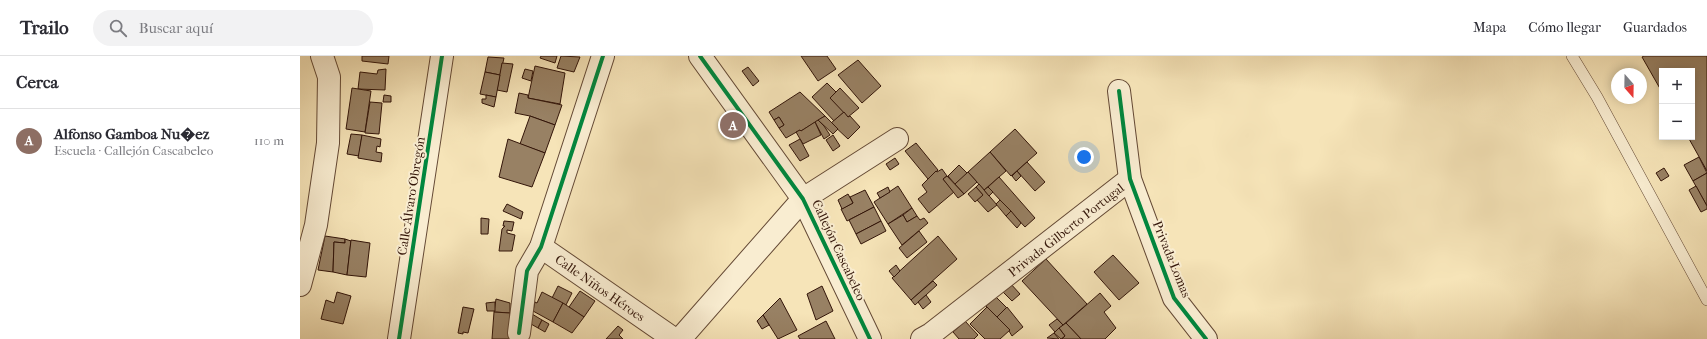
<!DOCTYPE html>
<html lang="es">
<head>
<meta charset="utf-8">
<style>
  :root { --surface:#fff; --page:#f2f2f3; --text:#2b2b33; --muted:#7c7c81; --line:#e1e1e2; --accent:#111827 }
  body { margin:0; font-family:"IM FELL French Canon",serif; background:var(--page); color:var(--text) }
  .controls { position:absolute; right:12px; top:12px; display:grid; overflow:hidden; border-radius:0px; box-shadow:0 2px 10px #0003 }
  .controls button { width:36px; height:36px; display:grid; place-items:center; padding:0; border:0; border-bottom:1px solid var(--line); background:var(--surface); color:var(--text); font:20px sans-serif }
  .compass { position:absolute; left:1311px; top:12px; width:36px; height:36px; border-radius:50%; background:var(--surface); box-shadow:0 2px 10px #0003; rotate:160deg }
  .you { position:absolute; left:784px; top:101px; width:14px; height:14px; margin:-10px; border:3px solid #fff; border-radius:50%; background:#1a73e8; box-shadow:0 0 0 6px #1a73e833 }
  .badge { display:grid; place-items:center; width:26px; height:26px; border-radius:50%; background:var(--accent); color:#fff; font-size:13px; font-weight:700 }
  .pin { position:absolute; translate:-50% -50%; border:2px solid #fff; box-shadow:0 1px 4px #0006 }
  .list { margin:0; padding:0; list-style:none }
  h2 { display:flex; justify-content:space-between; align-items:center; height:52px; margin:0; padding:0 16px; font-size:17px }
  h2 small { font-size:13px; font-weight:400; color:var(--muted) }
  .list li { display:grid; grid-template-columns:26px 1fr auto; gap:12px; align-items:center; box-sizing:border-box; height:64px; padding:0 16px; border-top:1px solid var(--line) }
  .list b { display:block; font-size:15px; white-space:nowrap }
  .list p { margin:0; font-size:13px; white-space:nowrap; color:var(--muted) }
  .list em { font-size:13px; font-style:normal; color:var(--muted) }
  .icon { flex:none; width:22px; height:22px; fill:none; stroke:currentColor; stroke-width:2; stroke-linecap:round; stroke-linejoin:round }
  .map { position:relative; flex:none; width:1407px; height:283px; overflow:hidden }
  header { display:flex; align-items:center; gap:24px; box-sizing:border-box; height:56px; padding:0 20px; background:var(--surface); border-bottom:1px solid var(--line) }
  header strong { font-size:19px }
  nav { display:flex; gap:22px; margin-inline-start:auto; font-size:14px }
  .search { width:280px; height:36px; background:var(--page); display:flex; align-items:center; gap:10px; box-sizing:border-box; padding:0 14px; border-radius:22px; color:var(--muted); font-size:15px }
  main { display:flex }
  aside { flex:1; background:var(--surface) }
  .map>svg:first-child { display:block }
</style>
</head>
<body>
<header>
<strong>Trailo</strong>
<div class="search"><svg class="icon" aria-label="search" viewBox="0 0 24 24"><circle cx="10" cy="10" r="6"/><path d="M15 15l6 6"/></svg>Buscar aquí</div>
<nav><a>Mapa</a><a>Cómo llegar</a><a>Guardados</a></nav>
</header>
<main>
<aside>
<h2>Cerca<small></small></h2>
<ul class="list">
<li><span class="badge" style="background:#8d6e63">A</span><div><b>Alfonso Gamboa Nu�ez</b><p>Escuela · Callejón Cascabeleo</p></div><em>110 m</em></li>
</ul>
</aside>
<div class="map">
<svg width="1407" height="283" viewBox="0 0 1407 283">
  <rect width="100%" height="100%" fill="#f6e4b8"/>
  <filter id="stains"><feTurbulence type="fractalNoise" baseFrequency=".005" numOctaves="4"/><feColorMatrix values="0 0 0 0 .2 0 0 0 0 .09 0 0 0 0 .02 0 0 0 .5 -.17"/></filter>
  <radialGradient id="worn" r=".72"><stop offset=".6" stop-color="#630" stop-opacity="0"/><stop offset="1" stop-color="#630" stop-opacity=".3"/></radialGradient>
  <!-- building -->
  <g fill="#988164" stroke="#331509">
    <path d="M62 0H89L88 8 62 5Z"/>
    <path d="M241 0H257L255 7 240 2Z"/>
    <path d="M261 0 280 1 274 16 257 12Z"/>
    <path d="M501 0H527L536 13 518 25Z"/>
    <path d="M1344 0H1407V115L1388 81H1392V15H1362V36L1342 1Z"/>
    <path d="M188 1 204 2 200 19 185 16Z"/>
    <path d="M558 4 581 30 562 47 538 19Z"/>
    <path d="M202 7 213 8 207 36 197 34Z"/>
    <path d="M235 10 265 17 260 48 228 42Z"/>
    <path d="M448 11 459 25 453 30 442 15Z"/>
    <path d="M86 13 85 34 58 33 60 16 77 18 78 14Z"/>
    <path d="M225 13 233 15 231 25 222 22Z"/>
    <path d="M185 16 200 19 196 41 180 38Z"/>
    <path d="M527 27 536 36 530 42 544 56 534 65 512 41Z"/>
    <path d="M52 32 71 35 65 76 46 73Z"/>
    <path d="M540 32 559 52 548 61 530 42Z"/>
    <path d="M500 36 525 60 501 75 500 74 486 82 479 72 484 69 479 61 474 64 469 56Z"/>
    <path d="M219 37 228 39V42L262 49 255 69 230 60 215 57Z"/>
    <path d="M84 39 91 40V46H83Z"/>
    <path d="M186 39 196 41 194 51 182 47V43H186Z"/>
    <path d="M70 46 82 47 79 78 65 77Z"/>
    <path d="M544 56 548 61 550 60 560 71 548 83 531 67Z"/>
    <path d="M230 60 255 69 245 97 220 88Z"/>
    <path d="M525 60 538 73 533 78 518 64Z"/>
    <path d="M479 61 484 69 479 72 474 64Z"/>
    <path d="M518 64 524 70 530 79 524 83 515 66Z"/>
    <path d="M515 66 521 79 503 88 496 76 500 74 501 75Z"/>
    <path d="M715 73 737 97 711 120 690 96Z"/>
    <path d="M51 78 62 79 59 100 47 98Z"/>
    <path d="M62 79 81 83 80 91 77 90 76 96 82 97 81 106 58 102Z"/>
    <path d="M533 79 540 90 533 95 526 84Z"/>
    <path d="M208 83 245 97 232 131 199 121Z"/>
    <path d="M500 83 509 100 500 105 489 89Z"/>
    <path d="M616 87 638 114 628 123 605 95Z"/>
    <path d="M690 96 706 115 684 134 668 116Z"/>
    <path d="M1399 101 1407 117 1393 125 1384 109Z"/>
    <path d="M595 102 599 108 590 114 586 108Z"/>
    <path d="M727 106 745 126 735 135 717 115Z"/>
    <path d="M659 109 668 118 655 128 648 120Z"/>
    <path d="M1364 112 1369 120 1361 125 1356 117Z"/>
    <path d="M642 113 647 120 643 123 654 136 629 157 618 143 627 136 622 129 636 115 637 116Z"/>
    <path d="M717 115 721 120 716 125 712 120Z"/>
    <path d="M668 116 677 126 664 138 655 128Z"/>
    <path d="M1407 117V150L1393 125Z"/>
    <path d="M647 120 664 138 658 142 643 123Z"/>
    <path d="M699 121 735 162 725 171 688 131Z"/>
    <path d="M679 128 697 149 688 156 677 144 683 139 676 131Z"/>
    <path d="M598 130 612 152 588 168 574 146Z"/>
    <path d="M1396 130 1407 150V153L1401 156 1389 134Z"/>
    <path d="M588 131 590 136 580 142 577 137Z"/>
    <path d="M676 131 683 139 675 146 668 138Z"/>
    <path d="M688 131 693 136 689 140 684 134Z"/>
    <path d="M565 134 574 151 547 165 541 153 553 147 550 141Z"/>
    <path d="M548 138 553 147 542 153 538 144Z"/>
    <path d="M700 144 711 155 706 160 696 148Z"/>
    <path d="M207 148 223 156 221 163 203 155Z"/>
    <path d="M574 151 581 165 556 178 549 164Z"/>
    <path d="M612 152 617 160 607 166 603 159Z"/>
    <path d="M711 155 721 167 717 172 706 160Z"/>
    <path d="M603 159 607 166 617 160 620 164 624 162 628 167 602 189 588 168Z"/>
    <path d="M181 162 189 163 188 178H181Z"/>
    <path d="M204 165 214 166 212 175 207 174V177L215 179 212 195H199L202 173 205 170H203Z"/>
    <path d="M581 165 586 175 561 188 556 178Z"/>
    <path d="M619 175 627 186 607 202 599 192Z"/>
    <path d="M25 180 45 183V187L34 186 33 216 18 214Z"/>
    <path d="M638 180 657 203 611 244 592 222Z"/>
    <path d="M45 183 51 185 47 219 33 216 34 186 45 187Z"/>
    <path d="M51 184 70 187 66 221 47 219Z"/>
    <path d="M813 199 839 227 819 244 794 216Z"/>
    <path d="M746 203 787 248 763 269 722 225Z"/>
    <path d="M596 209 600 215 594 221 589 215Z"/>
    <path d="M633 225 637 229 615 249 611 244Z"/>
    <path d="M710 227 720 238 712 245 702 235Z"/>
    <path d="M258 230 272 237 266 249 252 242Z"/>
    <path d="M522 230 533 255 516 264 507 238Z"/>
    <path d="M280 235 295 245 284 261 269 251Z"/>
    <path d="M37 236 51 240 43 268 21 263 26 244 34 247Z"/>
    <path d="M242 236 263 247 253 266 233 255 235 246 237 247Z"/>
    <path d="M800 237 811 250 804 256 816 272 805 283H781L766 267Z"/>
    <path d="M626 239 631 246 623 253 618 246Z"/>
    <path d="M696 241 707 252 697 261 686 250Z"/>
    <path d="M480 242 497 274 478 283 463 259Z"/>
    <path d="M196 243 210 247V257L194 256Z"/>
    <path d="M195 246V255H187L186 247Z"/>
    <path d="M263 247 284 261 272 277 253 266Z"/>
    <path d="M163 251 174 253 168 277 163 276V278L158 277Z"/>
    <path d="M687 251 710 274 700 283H685L670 268Z"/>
    <path d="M707 251 723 271 712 280 709 275 710 274 697 261Z"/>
    <path d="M194 256 210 257 211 283H192Z"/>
    <path d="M232 258 242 264 238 272 231 268Z"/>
    <path d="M463 259 469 269 462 273 457 265Z"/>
    <path d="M757 263 763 269 755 276 749 269Z"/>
    <path d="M242 264 249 268 245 276 238 272Z"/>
    <path d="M526 265 535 283H500L498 280Z"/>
    <path d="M665 265 678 279 674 283H659L653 276Z"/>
    <path d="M766 267 781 283H762L765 280 759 272Z"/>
    <path d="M318 270 323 274 319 279 323 283H306Z"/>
    <path d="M759 272 765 280 761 283 754 277Z"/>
    <path d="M754 277 759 283 747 282Z"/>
  </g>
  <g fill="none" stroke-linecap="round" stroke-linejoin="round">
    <!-- service casing -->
    <g stroke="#644935" stroke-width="12">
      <path id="service" d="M1272 0 1297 41 1407 244"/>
    </g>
    <!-- minor casing -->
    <g stroke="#644935" stroke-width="24">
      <g id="minor">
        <path d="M400 0 503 143 570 283"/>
        <path d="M819 35 830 123 874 242 906 283"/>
        <path d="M241 191 374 283"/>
        <path d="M0 229 16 169 28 87 29 21 22 0"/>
        <path d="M219 277 227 215 241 191 303 0"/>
        <path d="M99 283 142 0"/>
        <path d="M380 283 503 143 597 83"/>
        <path d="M622 283 631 278 830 123"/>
      </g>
    </g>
    <!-- service -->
    <use href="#service" stroke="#f9edd1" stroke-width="11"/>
    <!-- minor -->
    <use href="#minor" stroke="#f9edd1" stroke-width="22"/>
    <!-- cycleway casing -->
    <g stroke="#f9edd1" stroke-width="6">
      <g id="cycleway">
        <path d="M400 0 503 143 570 283"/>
        <path d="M819 35 830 123 874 242 906 283"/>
        <path d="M219 277 227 215 241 191 303 0"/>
        <path d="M99 283 142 0"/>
      </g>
    </g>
    <!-- cycleway -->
    <use href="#cycleway" stroke="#00873e" stroke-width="4"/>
  </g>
  <g text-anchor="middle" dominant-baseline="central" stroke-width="4" stroke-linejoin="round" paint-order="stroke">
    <!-- street labels -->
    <g font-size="13" fill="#331509" stroke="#f9edd1">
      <text transform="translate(111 140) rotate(-81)">Calle Álvaro Obregón</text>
      <text transform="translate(766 174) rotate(-38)">Privada Gilberto Portugal</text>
      <text transform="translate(539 194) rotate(65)">Callejón Cascabeleo</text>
      <text transform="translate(872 203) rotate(68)">Privada Lomas</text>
      <text transform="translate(300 232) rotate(35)">Calle Niños Héroes</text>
    </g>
  </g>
  <rect width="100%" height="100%" filter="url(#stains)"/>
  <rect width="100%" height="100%" fill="url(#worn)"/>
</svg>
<div class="controls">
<button>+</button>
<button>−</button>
</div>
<svg class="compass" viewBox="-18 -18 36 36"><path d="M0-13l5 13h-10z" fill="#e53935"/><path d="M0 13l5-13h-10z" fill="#7c7c81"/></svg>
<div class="you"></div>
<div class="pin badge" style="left:433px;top:69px;background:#8d6e63">A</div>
</div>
</main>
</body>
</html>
